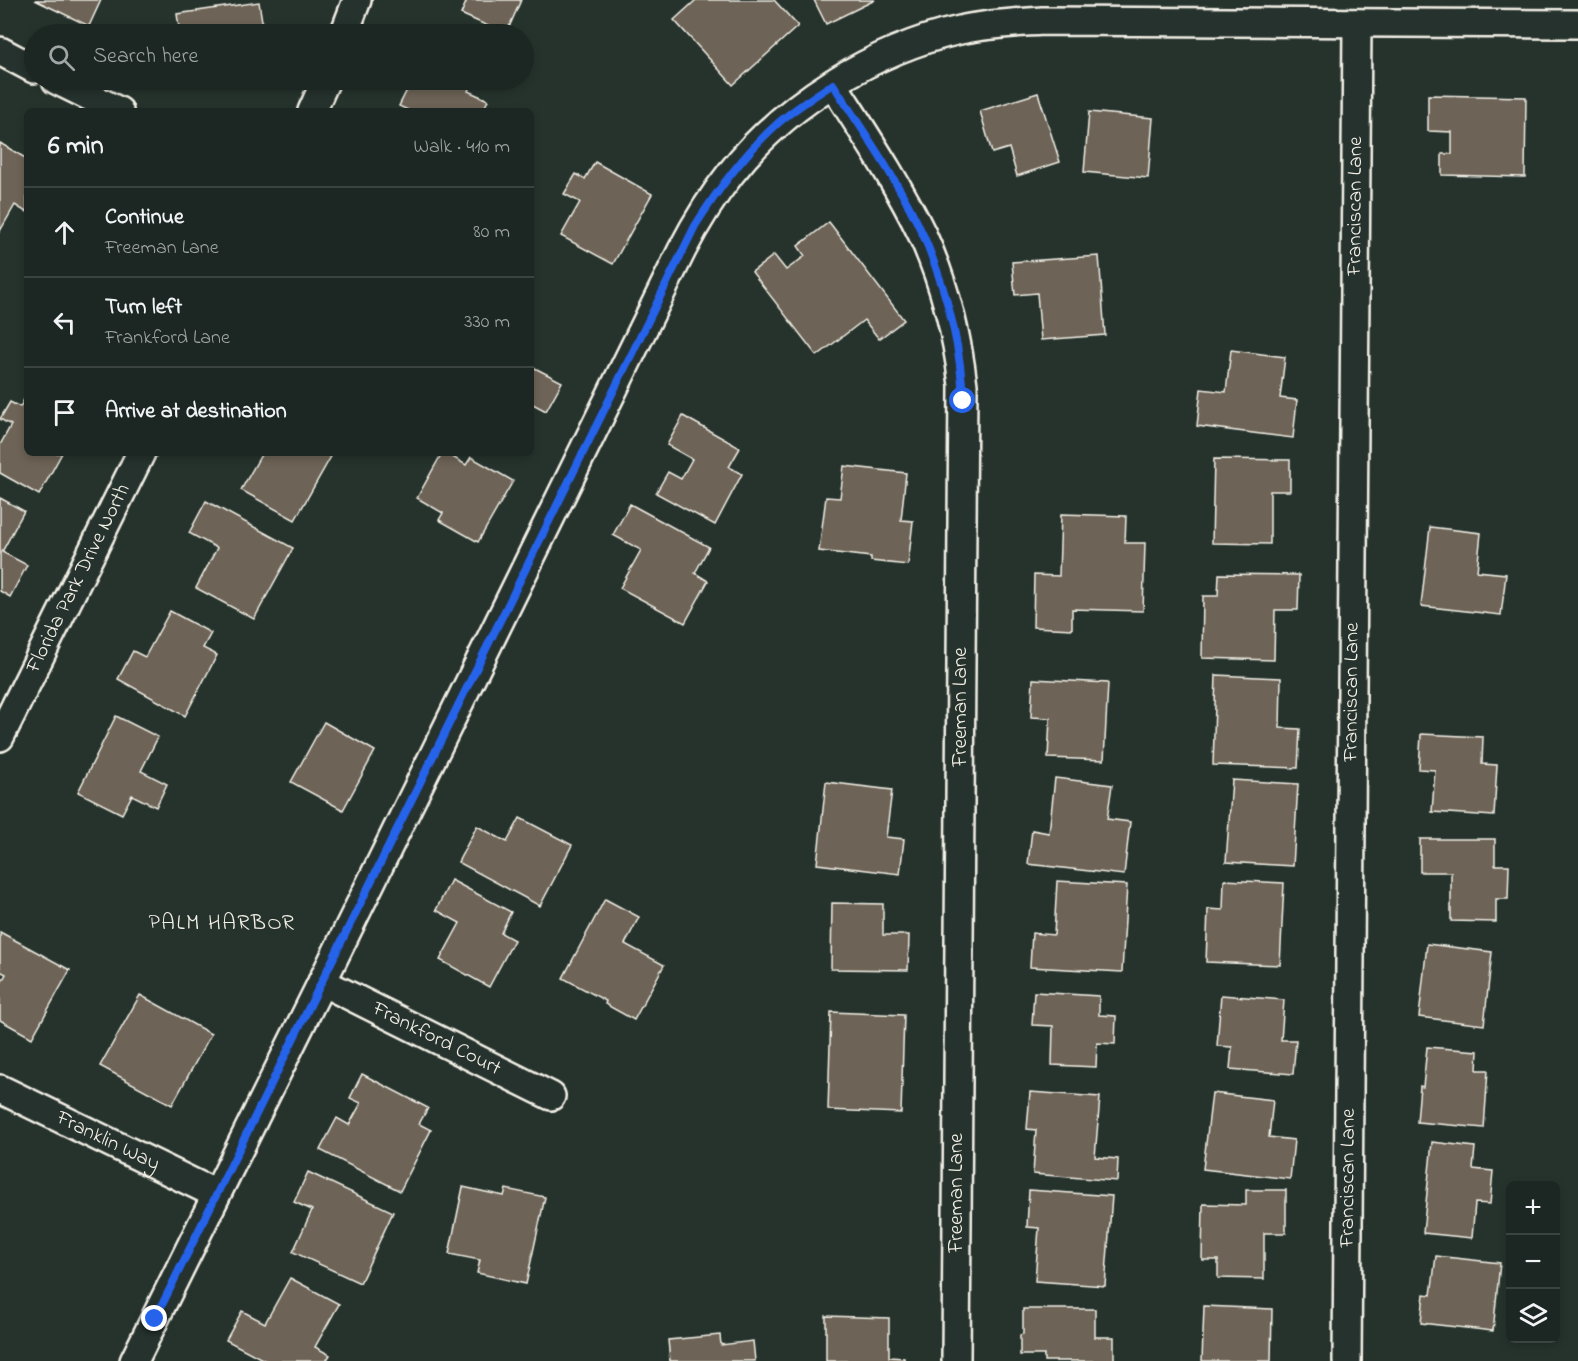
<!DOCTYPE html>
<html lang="en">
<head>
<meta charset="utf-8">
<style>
  :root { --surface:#1c2622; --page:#29322f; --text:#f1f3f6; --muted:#a0a5a5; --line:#3a4340 }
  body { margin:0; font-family:"Indie Flower",sans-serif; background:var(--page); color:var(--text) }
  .controls { position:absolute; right:18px; bottom:18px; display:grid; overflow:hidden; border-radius:9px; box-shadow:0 3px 9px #0003 }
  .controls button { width:54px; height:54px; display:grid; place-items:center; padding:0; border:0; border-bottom:2px solid var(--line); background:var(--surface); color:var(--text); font:30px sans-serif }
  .stop { position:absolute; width:18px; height:18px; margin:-14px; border:4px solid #2563eb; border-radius:50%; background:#fff }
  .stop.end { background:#2563eb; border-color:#fff; box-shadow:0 2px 6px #0008 }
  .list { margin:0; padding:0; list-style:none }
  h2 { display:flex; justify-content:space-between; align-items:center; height:78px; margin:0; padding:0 24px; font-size:26px }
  h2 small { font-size:20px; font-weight:400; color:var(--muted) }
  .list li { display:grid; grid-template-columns:39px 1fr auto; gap:18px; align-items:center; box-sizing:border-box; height:90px; padding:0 24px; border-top:2px solid var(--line) }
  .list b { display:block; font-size:22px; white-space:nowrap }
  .list p { margin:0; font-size:20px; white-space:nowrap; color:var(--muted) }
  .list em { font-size:20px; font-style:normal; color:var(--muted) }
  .icon { flex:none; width:33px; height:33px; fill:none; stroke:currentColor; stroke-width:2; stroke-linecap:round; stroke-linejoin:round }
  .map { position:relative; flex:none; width:1578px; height:1361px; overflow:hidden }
  .search { position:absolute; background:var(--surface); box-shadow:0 3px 9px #0003; left:24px; top:24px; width:510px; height:66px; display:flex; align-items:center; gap:15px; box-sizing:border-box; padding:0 21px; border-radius:33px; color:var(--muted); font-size:22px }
  .panel { position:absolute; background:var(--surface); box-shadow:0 3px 9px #0003; left:24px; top:108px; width:510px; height:348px; border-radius:9px }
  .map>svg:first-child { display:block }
</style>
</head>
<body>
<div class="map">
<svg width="1578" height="1361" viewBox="0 0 1578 1361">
  <rect width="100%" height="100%" fill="#26332d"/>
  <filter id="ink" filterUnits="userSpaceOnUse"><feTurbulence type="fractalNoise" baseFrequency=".0167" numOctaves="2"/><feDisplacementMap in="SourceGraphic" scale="12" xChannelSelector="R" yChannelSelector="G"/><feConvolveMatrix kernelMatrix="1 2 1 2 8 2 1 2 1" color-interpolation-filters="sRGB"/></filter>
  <g filter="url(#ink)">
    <!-- building -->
    <g fill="#6d6456" stroke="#f4f1e8" stroke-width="1.5">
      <path d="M35 0H101L89 26Z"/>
      <path d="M467 0H521L506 34 461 14Z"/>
      <path d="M696 0H774L798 26 733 85 674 20Z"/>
      <path d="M814 0H875L826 24Z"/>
      <path d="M259 2 264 34H180L177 14Z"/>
      <path d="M412 80H473L468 91 488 100 483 111H410L399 106Z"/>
      <path d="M1038 93 1060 162 1017 176 1009 148 992 153 980 111Z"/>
      <path d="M1428 95 1526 97 1525 177 1442 175V154H1452V132L1428 131Z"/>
      <path d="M1089 112 1153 118 1148 178 1084 172Z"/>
      <path d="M0 143 27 159V211L26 212 15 205 0 231Z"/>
      <path d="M595 162 652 194 613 264 561 236 580 202 564 194 576 174 585 179Z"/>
      <path d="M829 222 904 320 879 339 864 320 817 356 752 272 774 255 786 270 805 256 798 246Z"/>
      <path d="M1099 256 1105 335 1041 340 1037 293 1015 295 1012 262Z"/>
      <path d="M1231 350 1285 357 1280 398 1297 400 1293 438 1197 426 1201 389 1226 392Z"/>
      <path d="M531 366 562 382 546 411 531 403Z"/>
      <path d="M27 394V453H62L39 495 0 473V445L11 425 0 419 10 402 20 407Z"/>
      <path d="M683 416 740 448 729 467 742 474 715 525 656 493 668 472 681 479 692 459 667 445Z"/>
      <path d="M262 453H333L295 520 241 490Z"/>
      <path d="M442 453H446L466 465 471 457 513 481 478 542 439 520 443 513 417 498Z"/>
      <path d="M1214 459 1290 460V491H1270V544L1212 543Z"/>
      <path d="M844 466 906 473 901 520 913 521 908 565 871 561V557L819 551 826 497 840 498Z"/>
      <path d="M0 498 24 511 2 552 27 565 10 597 0 591Z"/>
      <path d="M206 501 293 548 254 619 196 588 217 548 189 533Z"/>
      <path d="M630 504 709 547 695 573 708 581 685 623 620 588 641 550 613 535Z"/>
      <path d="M1061 514 1126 516 1125 543H1145L1143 611 1072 609V629L1033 627 1034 575 1059 576Z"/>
      <path d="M1430 527 1481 533 1477 571 1506 574 1501 615 1421 606Z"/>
      <path d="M1219 574 1299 575 1298 610H1275L1274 660 1202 658 1203 596H1218Z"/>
      <path d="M170 611 211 633 203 648 217 655 185 716 118 679 133 651 145 657Z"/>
      <path d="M1216 675 1281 678 1280 728 1300 729 1298 768 1213 765Z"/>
      <path d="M1033 679 1108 683 1104 760 1048 758 1050 718 1031 717Z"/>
      <path d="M116 716 158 737 141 771 167 784 156 807 132 795 122 814 78 792Z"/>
      <path d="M324 722 375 751 343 810 291 782Z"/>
      <path d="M1421 734 1483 737 1482 764 1497 765 1494 816 1432 812 1435 770 1419 769Z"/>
      <path d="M1055 778 1112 785 1107 819 1130 822 1124 875 1028 864 1032 830 1049 833Z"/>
      <path d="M1232 780 1298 784 1293 866 1226 862Z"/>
      <path d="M826 782 892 790 886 837 904 839 900 874 817 864Z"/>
      <path d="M520 818 572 845 540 906 458 862 477 826 507 842Z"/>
      <path d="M1420 839H1495V865H1509L1508 899H1496V922L1451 921V872H1420Z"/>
      <path d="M451 880 511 912 501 933 514 940 489 987 440 960 460 923 436 910Z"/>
      <path d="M1224 880 1284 883 1280 965 1206 962 1208 909 1223 910Z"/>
      <path d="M1057 881 1127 885 1122 972 1030 967 1032 933 1054 935Z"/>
      <path d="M605 899 639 917 625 944 664 965 634 1020 605 1004 606 1001 563 978Z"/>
      <path d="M832 903 883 904V935H909L908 970 831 969Z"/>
      <path d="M0 932 70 970 32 1038 0 1020V985L6 974 0 971Z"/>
      <path d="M1427 944 1492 952 1484 1025 1419 1017Z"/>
      <path d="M1034 992 1099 996V1015L1116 1016 1115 1044 1097 1043 1096 1067 1052 1065 1053 1026 1032 1025Z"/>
      <path d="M140 995 211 1034 172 1105 100 1066Z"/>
      <path d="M1221 995 1284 1000 1281 1040H1296L1293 1074 1230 1069 1232 1047 1217 1046Z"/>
      <path d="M831 1012 904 1015 901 1113 828 1110Z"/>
      <path d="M1427 1047 1478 1051 1477 1070H1488L1484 1128 1417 1122 1420 1086 1423 1087Z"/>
      <path d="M362 1074 428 1108 419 1124 431 1130 400 1191 320 1150 337 1118 349 1125 361 1103 350 1098Z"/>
      <path d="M1030 1092 1100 1097 1095 1157 1118 1159 1117 1181 1033 1174 1036 1130 1027 1129Z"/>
      <path d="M1212 1093 1273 1100 1269 1137 1294 1140 1290 1179 1203 1169Z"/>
      <path d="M1432 1142 1475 1147 1473 1169 1493 1171 1490 1204 1475 1203 1472 1238 1423 1233Z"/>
      <path d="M308 1172 393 1212 360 1283 293 1252 312 1210 294 1202Z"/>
      <path d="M463 1187 504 1196 506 1189 545 1197 526 1284 477 1273 480 1260 449 1254Z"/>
      <path d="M1029 1190 1112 1196 1105 1286 1035 1281 1039 1228 1027 1227Z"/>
      <path d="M1246 1190H1286V1233H1264V1279L1218 1278V1260H1202L1203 1204 1246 1205Z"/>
      <path d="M1436 1256 1500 1263 1493 1331 1421 1323 1424 1294 1431 1295Z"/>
      <path d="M290 1278 339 1304 315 1347 330 1355 326 1361H266L226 1340 242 1311 265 1323Z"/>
      <path d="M1204 1306 1272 1309 1271 1361H1202Z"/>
      <path d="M1023 1309H1095V1337H1114V1361H1044V1355H1020V1335L1023 1334Z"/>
      <path d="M826 1316 889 1318V1357L904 1358V1361H826Z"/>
      <path d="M720 1335 721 1345 753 1341 755 1361H670L668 1340Z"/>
    </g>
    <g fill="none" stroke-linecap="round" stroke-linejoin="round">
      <!-- minor casing -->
      <g stroke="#f4f1e8" stroke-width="32">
        <g id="minor">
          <path d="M344 34 357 0"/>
          <path d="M0 51 34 69"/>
          <path d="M56 80 119 111"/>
          <path d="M833 84C864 133 897 182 922 234 944 282 957 334 963 385L956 1361"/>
          <path d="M312 111 326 80"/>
          <path id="s1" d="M0 737 141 453"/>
          <path id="s2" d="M322 982 551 1096"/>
          <path id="s3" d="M0 1089 216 1194"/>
          <path d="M134 1361 322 982 682 250C696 223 712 197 731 173 785 104 874 49 960 30 987 24 1014 23 1042 21L1578 24"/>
          <path id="s4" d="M1347 1361 1357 23"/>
        </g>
      </g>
      <!-- minor -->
      <use href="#minor" stroke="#26332d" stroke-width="27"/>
    </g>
  </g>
  <g fill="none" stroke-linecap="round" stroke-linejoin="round" filter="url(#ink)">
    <!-- route -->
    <path stroke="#2563eb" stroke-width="8" d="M155 1319 695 226C718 189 744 154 776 125 794 109 813 97 833 84 864 133 900 183 924 237 946 289 961 345 963 401"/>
  </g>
  <g text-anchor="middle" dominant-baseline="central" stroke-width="4.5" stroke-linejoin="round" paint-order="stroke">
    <!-- street labels -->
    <g font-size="21" fill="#f4f1e8" stroke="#26332d">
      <text stroke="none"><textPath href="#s4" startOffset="1155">Franciscan Lane</textPath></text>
      <text stroke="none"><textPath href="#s1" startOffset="177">Florida Park Drive North</textPath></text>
      <text stroke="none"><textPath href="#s4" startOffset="669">Franciscan Lane</textPath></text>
      <text transform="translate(961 707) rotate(-90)">Freeman Lane</text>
      <text stroke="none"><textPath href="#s2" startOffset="128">Frankford Court</textPath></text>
      <text stroke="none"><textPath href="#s3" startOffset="120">Franklin Way</textPath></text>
      <text stroke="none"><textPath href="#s4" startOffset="183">Franciscan Lane</textPath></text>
      <text transform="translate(957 1193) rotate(-90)">Freeman Lane</text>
    </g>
    <!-- neighbourhood labels -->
    <g font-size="22" letter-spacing="1.5" fill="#f4f1e8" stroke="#26332d">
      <text x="222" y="924">PALM HARBOR</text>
    </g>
  </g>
</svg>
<div class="controls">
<button>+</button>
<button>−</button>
<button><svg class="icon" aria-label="layers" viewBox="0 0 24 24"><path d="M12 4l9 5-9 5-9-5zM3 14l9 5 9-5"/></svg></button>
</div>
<div class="stop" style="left:963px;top:401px"></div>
<div class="stop end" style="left:155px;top:1319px"></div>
<div class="search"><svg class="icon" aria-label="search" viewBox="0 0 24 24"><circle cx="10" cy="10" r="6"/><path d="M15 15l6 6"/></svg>Search here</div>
<section class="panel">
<h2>6 min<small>Walk · 410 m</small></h2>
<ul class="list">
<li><svg class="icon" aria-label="ahead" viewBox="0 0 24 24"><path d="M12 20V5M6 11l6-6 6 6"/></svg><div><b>Continue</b><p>Freeman Lane</p></div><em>80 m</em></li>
<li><svg class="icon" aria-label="left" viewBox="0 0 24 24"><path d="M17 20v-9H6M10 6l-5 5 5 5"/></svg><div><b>Turn left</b><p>Frankford Lane</p></div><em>330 m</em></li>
<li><svg class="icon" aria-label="arrive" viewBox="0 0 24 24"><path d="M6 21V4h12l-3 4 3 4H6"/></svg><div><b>Arrive at destination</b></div></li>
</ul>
</section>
</div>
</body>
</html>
